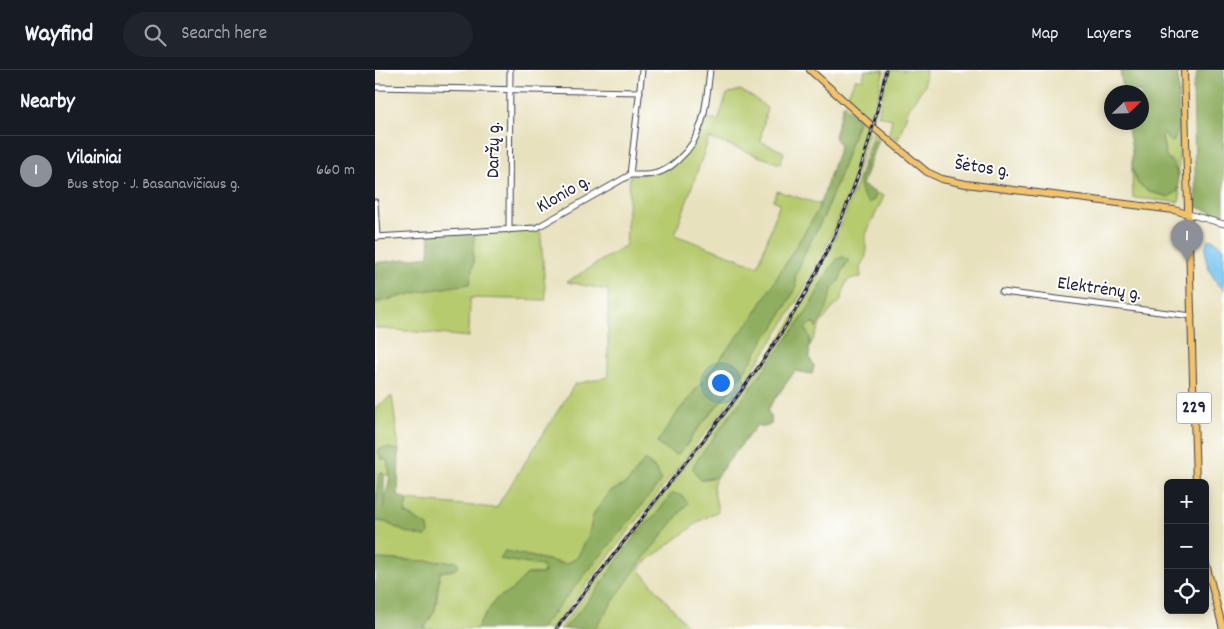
<!DOCTYPE html>
<html lang="en">
<head>
<meta charset="utf-8">
<style>
  :root { --surface:#171b24; --page:#20242c; --text:#f1f3f6; --muted:#9ea1a6; --line:#363941; --accent:#8c9099 }
  body { margin:0; font-family:Dekko,sans-serif; background:var(--page); color:var(--text) }
  .controls { position:absolute; right:15px; bottom:15px; display:grid; overflow:hidden; border-radius:8px; box-shadow:0 2px 8px #0003 }
  .controls button { width:45px; height:45px; display:grid; place-items:center; padding:0; border:0; border-bottom:1px solid var(--line); background:var(--surface); color:var(--text); font:25px sans-serif }
  .compass { position:absolute; left:729px; top:15px; width:45px; height:45px; border-radius:50%; background:var(--surface); box-shadow:0 2px 8px #0003; rotate:67deg }
  .you { position:absolute; left:345px; top:312px; width:18px; height:18px; margin:-12px; border:4px solid #fff; border-radius:50%; background:#1a73e8; box-shadow:0 0 0 8px #1a73e833 }
  .badge { display:grid; place-items:center; width:32px; height:32px; border-radius:50%; background:var(--accent); color:#fff; font-size:16px; font-weight:700 }
  .pin { position:absolute; translate:-50% -41px; filter:drop-shadow(0 1px 2px #0008) }
  .pin::after { content:''; position:absolute; top:26px; width:18px; height:15px; background:inherit; clip-path:polygon(0 0,100% 0,50% 100%) }
  .list { margin:0; padding:0; list-style:none }
  h2 { display:flex; justify-content:space-between; align-items:center; height:65px; margin:0; padding:0 20px; font-size:21px }
  h2 small { font-size:16px; font-weight:400; color:var(--muted) }
  .list li { display:grid; grid-template-columns:32px 1fr auto; gap:15px; align-items:center; box-sizing:border-box; height:70px; padding:0 20px; border-top:1px solid var(--line) }
  .list b { display:block; font-size:19px; white-space:nowrap }
  .list p { margin:0; font-size:16px; white-space:nowrap; color:var(--muted) }
  .list em { font-size:16px; font-style:normal; color:var(--muted) }
  .icon { flex:none; width:28px; height:28px; fill:none; stroke:currentColor; stroke-width:2; stroke-linecap:round; stroke-linejoin:round }
  .map { position:relative; flex:none; width:849px; height:559px; overflow:hidden }
  header { display:flex; align-items:center; gap:30px; box-sizing:border-box; height:70px; padding:0 25px; background:var(--surface); border-bottom:1px solid var(--line) }
  header strong { font-size:24px }
  nav { display:flex; gap:28px; margin-inline-start:auto; font-size:18px }
  .search { width:350px; height:45px; background:var(--page); display:flex; align-items:center; gap:12px; box-sizing:border-box; padding:0 18px; border-radius:28px; color:var(--muted); font-size:19px }
  main { display:flex }
  aside { flex:1; background:var(--surface) }
  .map>svg:first-child { display:block }
</style>
</head>
<body>
<header>
<strong>Wayfind</strong>
<div class="search"><svg class="icon" aria-label="search" viewBox="0 0 24 24"><circle cx="10" cy="10" r="6"/><path d="M15 15l6 6"/></svg>Search here</div>
<nav><a>Map</a><a>Layers</a><a>Share</a></nav>
</header>
<main>
<aside>
<h2>Nearby<small></small></h2>
<ul class="list">
<li><span class="badge">1</span><div><b>Vilainiai</b><p>Bus stop · J. Basanavičiaus g.</p></div><em>660 m</em></li>
</ul>
</aside>
<div class="map">
<svg width="849" height="559" viewBox="0 0 849 559">
  <rect width="100%" height="100%" fill="#fff"/>
  <filter id="ink" filterUnits="userSpaceOnUse"><feTurbulence type="fractalNoise" baseFrequency=".02" numOctaves="2"/><feDisplacementMap in="SourceGraphic" scale="10" xChannelSelector="R" yChannelSelector="G"/><feConvolveMatrix kernelMatrix="1 2 1 2 8 2 1 2 1" color-interpolation-filters="sRGB"/></filter>
  <filter id="wash" filterUnits="userSpaceOnUse"><feTurbulence type="fractalNoise" baseFrequency=".0096" numOctaves="4" result="noise"/><feDisplacementMap in="SourceGraphic" scale="20" xChannelSelector="R" yChannelSelector="G"/><feGaussianBlur stdDeviation="1.12" result="paint"/><feColorMatrix in="noise" values="0 0 0 0 0 0 0 0 0 0 0 0 0 0 0 0 0 1.4 0 .05"/><feComposite in="paint" operator="in"/></filter>
  <g filter="url(#wash)">
    <rect width="100%" height="100%" fill="#e8e1be"/>
    <!-- green -->
    <g fill="#b6ca6e" stroke="#6c7654">
      <path d="M490 0H509L497 51 471 28 481 8 482 10 488 9Z"/>
      <path d="M513 0H551L549 16 534 38 523 70 514 63 517 49 503 45Z"/>
      <path d="M365 20 379 28 392 38 385 71 409 82 405 94 334 68 300 165 383 196 405 133 398 130 402 121 444 134 443 140 378 247 303 342 286 377 293 379 300 385 311 376 320 362 358 317 377 290 390 267 398 259 421 218 420 206 431 180 449 146 467 99 483 51 468 36 469 33 495 59C480 110 462 159 436 206 400 274 353 335 305 395 263 450 220 504 177 559H165L251 455 286 409 280 398 270 390 252 413 235 423 219 443 213 467 202 488 191 494 130 481 125 489 167 496 169 500 168 504H152L137 520 121 529 101 559H49L60 540 65 502 83 492 0 489V451L10 452 30 462 41 449 30 443 33 430 121 438 200 314 233 307V220L192 212 251 175 255 105 282 103 319 73 330 47 343 51 352 24Z"/>
      <path d="M804 56C805 73 803 89 804 106L798 92 791 87 787 67 790 63 800 70V64Z"/>
      <path d="M498 62 504 67 503 69 499 70 484 115 499 130 501 123 509 126 491 164V186L485 197 486 207 477 208 471 212 466 231 456 240 446 253 435 276 430 259 436 253 440 254C451 247 451 234 455 223 457 217 462 214 464 210 467 203 468 197 473 192L456 197 431 243 320 394 336 408 341 407 338 416 343 441 325 451 268 494 264 499 315 559H219L262 497 297 423 280 446 265 460 250 480 223 519 189 559H184L392 289C409 263 427 236 441 207 465 161 483 112 498 62Z"/>
      <path d="M757 98 763 114 802 122 804 117 805 129 803 132 758 128Z"/>
      <path d="M165 156 171 230 95 228 94 267 0 258V233L44 222 98 194 99 162Z"/>
      <path d="M17 326 24 380 13 378 12 390 15 405H9L7 402 2 438H0V338Z"/>
    </g>
    <!-- forest -->
    <g fill="#90ae61" stroke="#59684e">
      <path d="M745 0H803L804 56 799 71 797 72 793 70 789 63 787 67 791 87C801 96 806 108 802 122L793 127 775 122 763 114 757 98V80L752 53 766 52V22H748Z"/>
      <path d="M823 0H849V145L821 137 818 16Z"/>
      <path d="M468 36 483 50 467 99 449 146 431 180 420 206 421 218 398 259 390 267 377 290 358 317 320 362 311 376 303 384 300 385C294 380 287 378 282 373L303 342 378 247 443 140 465 76 459 66Z"/>
      <path d="M503 69 487 115 501 123 499 130 494 133C489 129 486 122 484 116 483 110 496 77 500 70Z"/>
      <path d="M99 162 98 194 95 214 44 222 0 233V193L54 186 55 164Z"/>
      <path d="M468 187 473 190V192L470 195 464 211 458 217 451 241 441 258 440 254 436 253 430 259 435 267 434 287 439 296 437 304 420 301 392 340C396 346 398 349 395 355L390 357 382 355 341 407 325 410 318 399 319 394 431 243 456 197 462 189Z"/>
      <path d="M13 378 24 380 23 426 33 430 30 443 53 456 54 463 50 467 30 462 10 452 0 451 4 403 7 402 9 405V440L15 405 12 390 6 389 4 384V379Z"/>
      <path d="M270 390 282 401 286 409 282 416 251 455 165 559H101L121 529 137 520 152 504H168L169 500 167 496 125 489 130 481 191 494 202 488 213 467 219 443 235 422 252 413Z"/>
      <path d="M297 423 306 425 313 433 262 497 219 559H189L223 519 250 480 265 460 280 446Z"/>
      <path d="M0 489 83 492V497L79 500 65 502 60 540 49 559H6L0 556Z"/>
    </g>
    <!-- water -->
    <path fill="#71c1ec" stroke="#4a7294" d="M834 170H839L849 178V220C835 207 827 189 832 171Z"/>
  </g>
  <g filter="url(#ink)">
    <g fill="none" stroke-linecap="round" stroke-linejoin="round">
      <!-- minor casing -->
      <g stroke="#403f4f" stroke-width="7">
        <g id="minor">
          <path d="M0 17 265 22"/>
          <path d="M255 105C263 105 273 106 282 103 290 101 298 95 304 89 330 66 331 33 335 0"/>
          <path d="M0 132 2 167"/>
          <path d="M813 144 849 154"/>
          <path d="M134 160 135 0"/>
          <path d="M0 167 161 158 255 105 267 0"/>
          <path d="M627 222 817 246"/>
        </g>
      </g>
      <!-- major casing -->
      <g stroke="#403f4f" stroke-width="8">
        <g id="major">
          <path d="M435 0 498 57 552 102 567 109 591 114 799 140 813 144"/>
          <path d="M809 0 821 413"/>
          <path d="M830 490 848 559"/>
        </g>
      </g>
      <!-- minor -->
      <use href="#minor" stroke="#fff" stroke-width="5"/>
      <!-- major -->
      <use href="#major" stroke="#f2c36a" stroke-width="6"/>
      <!-- rail casing -->
      <g stroke="#22223b" stroke-width="3">
        <path id="rail" d="M181 559C218 512 255 463 292 416 331 367 371 318 405 265 457 185 493 94 511 0"/>
      </g>
      <!-- rail -->
      <use href="#rail" stroke="#fff" stroke-width="1" stroke-dasharray="4" stroke-linecap="butt"/>
    </g>
  </g>
  <g text-anchor="middle" dominant-baseline="central" stroke-width="4" stroke-linejoin="round" paint-order="stroke">
    <!-- shield labels -->
    <rect fill="#fff" stroke="#646476" stroke-width="1" x="801.5" y="322.5" width="35" height="31" rx="4"/>
    <g font-size="18" font-weight="bold" fill="#22223b">
      <text x="819" y="338">229</text>
    </g>
    <!-- street labels -->
    <g font-size="19" fill="#22223b" stroke="#fff">
      <text transform="translate(120 80) rotate(-89)">Daržų g.</text>
      <text transform="translate(607 99) rotate(8)">Šėtos g.</text>
      <text transform="translate(189 125) rotate(-30)">Klonio g.</text>
      <text transform="translate(724 220) rotate(8)">Elektrėnų g.</text>
    </g>
  </g>
</svg>
<div class="controls">
<button>+</button>
<button>−</button>
<button><svg class="icon" aria-label="locate" viewBox="0 0 24 24"><circle cx="12" cy="12" r="6"/><path d="M12 2v4M12 18v4M2 12h4M18 12h4"/></svg></button>
</div>
<svg class="compass" viewBox="-18 -18 36 36"><path d="M0-13l5 13h-10z" fill="#e53935"/><path d="M0 13l5-13h-10z" fill="#9ea1a6"/></svg>
<div class="you"></div>
<div class="pin badge" style="left:812px;top:191px">1</div>
</div>
</main>
</body>
</html>
